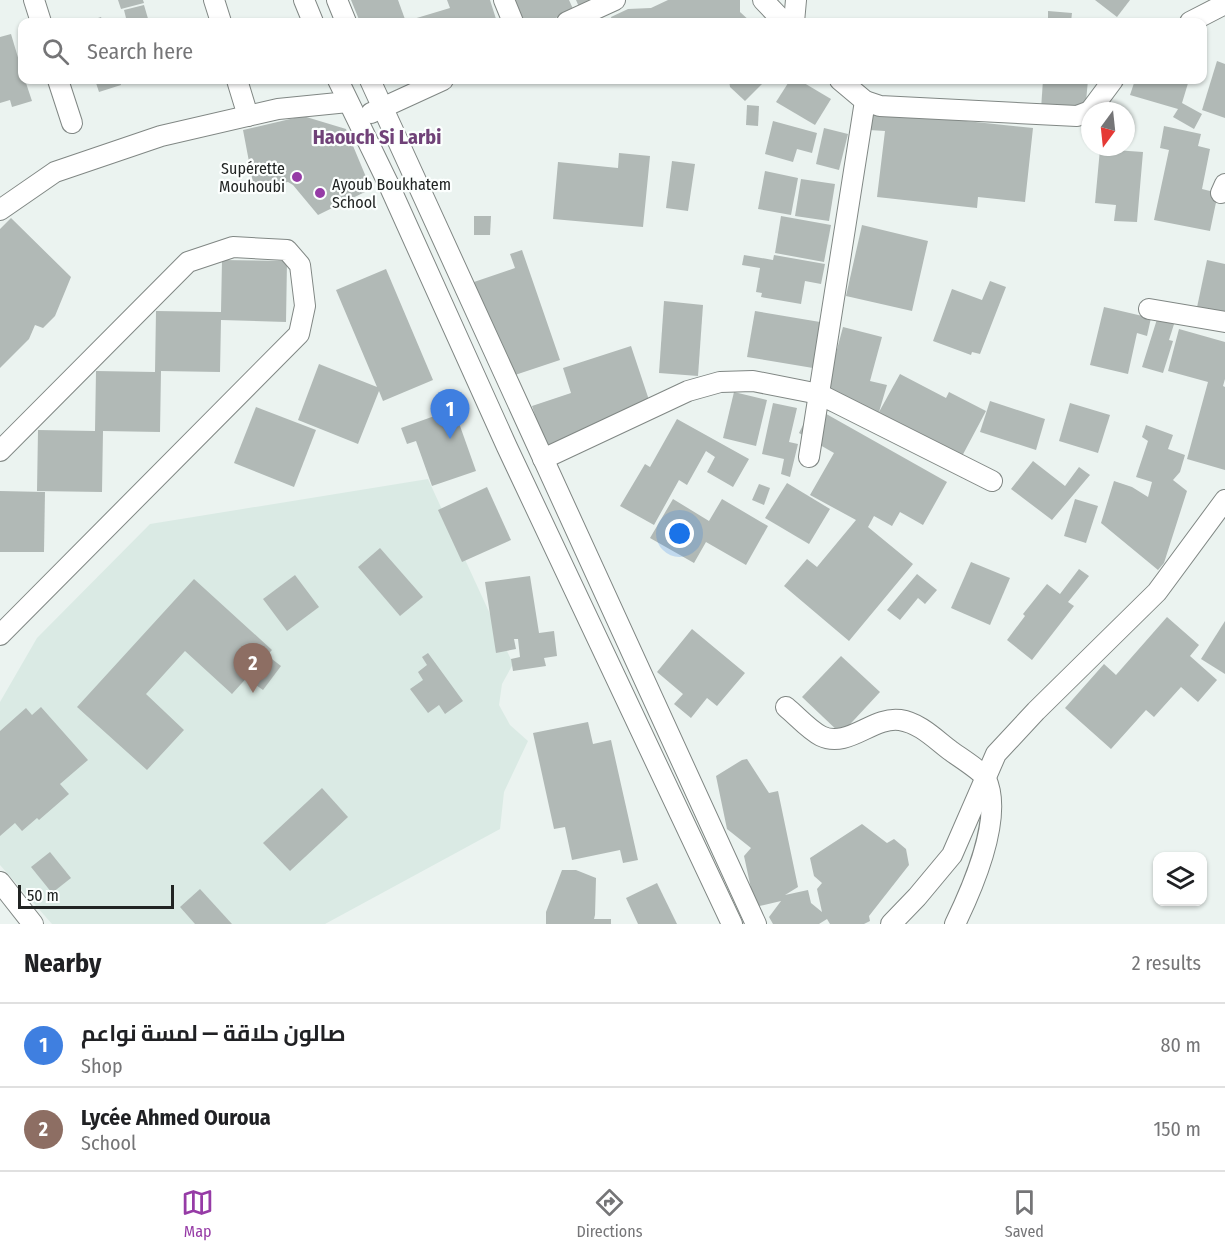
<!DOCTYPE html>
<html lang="en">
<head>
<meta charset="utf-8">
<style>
  :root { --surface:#fff; --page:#f6f6f6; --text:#202124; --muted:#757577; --line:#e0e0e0; --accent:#963ba6 }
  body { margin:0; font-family:"Fira Sans Condensed",Cairo,sans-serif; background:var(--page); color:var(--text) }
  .controls { position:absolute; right:18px; bottom:18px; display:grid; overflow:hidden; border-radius:12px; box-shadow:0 2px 4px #0004 }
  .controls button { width:54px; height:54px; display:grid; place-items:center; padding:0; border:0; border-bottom:2px solid var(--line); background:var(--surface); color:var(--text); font:30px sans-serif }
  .compass { position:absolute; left:1081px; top:102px; width:54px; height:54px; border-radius:50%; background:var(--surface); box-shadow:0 2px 4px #0004; rotate:195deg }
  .scale { position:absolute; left:18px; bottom:15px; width:156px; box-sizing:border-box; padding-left:6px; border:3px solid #212423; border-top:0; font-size:16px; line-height:21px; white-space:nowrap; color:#212423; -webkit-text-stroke:4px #fcfffe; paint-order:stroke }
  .you { position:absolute; left:680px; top:534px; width:21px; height:21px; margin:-15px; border:4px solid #fff; border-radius:50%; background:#1a73e8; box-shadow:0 0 0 9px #1a73e833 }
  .badge { display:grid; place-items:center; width:39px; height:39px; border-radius:50%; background:var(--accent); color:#fff; font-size:20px; font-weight:700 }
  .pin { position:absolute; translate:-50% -50px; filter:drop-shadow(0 2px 3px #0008) }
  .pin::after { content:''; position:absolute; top:32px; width:21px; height:18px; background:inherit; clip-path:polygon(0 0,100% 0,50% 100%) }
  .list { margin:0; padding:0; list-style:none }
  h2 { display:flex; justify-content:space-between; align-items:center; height:78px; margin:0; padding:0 24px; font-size:26px }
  h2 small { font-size:20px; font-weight:400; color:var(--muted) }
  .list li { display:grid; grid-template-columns:39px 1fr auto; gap:18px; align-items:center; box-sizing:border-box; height:84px; padding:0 24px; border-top:2px solid var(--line) }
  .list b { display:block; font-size:22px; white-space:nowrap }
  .list p { margin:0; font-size:20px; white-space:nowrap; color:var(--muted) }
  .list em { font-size:20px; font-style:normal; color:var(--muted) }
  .icon { flex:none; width:33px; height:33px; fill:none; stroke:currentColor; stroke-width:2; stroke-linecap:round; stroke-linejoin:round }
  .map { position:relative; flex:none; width:1225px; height:924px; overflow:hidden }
  .search { position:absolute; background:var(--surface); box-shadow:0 2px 4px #0004; left:18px; right:18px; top:18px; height:66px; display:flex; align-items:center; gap:15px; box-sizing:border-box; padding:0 21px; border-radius:12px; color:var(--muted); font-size:22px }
  .sheet { height:246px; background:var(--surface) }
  nav { display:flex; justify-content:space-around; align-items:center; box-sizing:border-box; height:84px; border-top:2px solid var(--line); background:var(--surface); font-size:16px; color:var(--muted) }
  nav a { display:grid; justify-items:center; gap:3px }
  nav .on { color:var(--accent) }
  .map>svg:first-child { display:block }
</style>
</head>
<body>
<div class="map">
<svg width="1225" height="924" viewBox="0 0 1225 924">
  <rect width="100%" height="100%" fill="#ebf3f0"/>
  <!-- built -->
  <path fill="#daeae4" d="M428 479 513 664 502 684 499 705 510 725 528 741 504 792 500 829 325 924H52L0 865V702L37 638 150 524Z"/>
  <!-- building -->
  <g fill="#b1b9b6">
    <path d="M118 0H143L144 3 121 9Z"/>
    <path d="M351 0H398L406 22H360Z"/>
    <path d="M447 0H490L497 22H411L410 20 450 8Z"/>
    <path d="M508 0H569L574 11 545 22H517Z"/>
    <path d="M576 0H595L579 7Z"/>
    <path d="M668 0H740V12L751 22H612L611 17 628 9 651 8Z"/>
    <path d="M1095 0H1130L1117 17Z"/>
    <path d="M144 5 149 22H112L126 18 124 10Z"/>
    <path d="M1048 11 1072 13 1071 22H1048Z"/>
    <path d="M101 17 103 22H86Z"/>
    <path d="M11 34 22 71V80H25L32 101 12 107 10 100 0 103V37Z"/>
    <path d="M1217 61 1225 64V118L1202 110Z"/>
    <path d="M95 80H120L121 85 99 92Z"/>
    <path d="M729 80H766L745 101 730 87Z"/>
    <path d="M790 80H799L831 99 815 125 776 102Z"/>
    <path d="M1043 80H1088L1085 112 1041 109Z"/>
    <path d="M1135 80H1189L1182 103 1202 114 1194 129 1173 117 1178 109 1130 95Z"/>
    <path d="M747 105 759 106 758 126 746 125Z"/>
    <path d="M871 111 1033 128 1025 202 978 197 977 208 877 197 885 131 869 130Z"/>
    <path d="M303 116 346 129 371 189 318 215 293 185 288 182 254 188 243 130Z"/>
    <path d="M773 121 817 133 812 153 797 149 793 162 765 154Z"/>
    <path d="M1164 126 1201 134 1198 146 1210 149 1202 189 1218 193 1210 231 1154 220 1169 150 1160 148Z"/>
    <path d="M824 128 848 134 839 170 816 164Z"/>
    <path d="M1100 149 1143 152 1137 222 1114 221 1116 205 1095 203Z"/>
    <path d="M619 153 650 156 643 227 553 219 558 162 618 168Z"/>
    <path d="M672 161 695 164 688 211 666 208Z"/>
    <path d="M765 171 798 178 791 215 758 209Z"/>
    <path d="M801 179 835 184 829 221 795 216Z"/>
    <path d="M474 216H491L490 235H474Z"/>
    <path d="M781 216 831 225 824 262 775 253Z"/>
    <path d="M11 218 71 277 55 316 43 328 35 325 29 339 0 368V229Z"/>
    <path d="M862 225 928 241 912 311 846 296Z"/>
    <path d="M522 250 560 360 512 376 501 343 496 345 474 282 515 268 510 254Z"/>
    <path d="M744 255 773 260 774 255 825 264 821 284 805 281 801 304 761 297 762 293 756 292 760 268 742 265Z"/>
    <path d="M222 260 287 261 286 322 221 320 220 372 161 371 160 432 103 431 102 492 37 491 38 430 95 431 96 371 155 372 156 311 221 312Z"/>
    <path d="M1207 260 1225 264V319L1196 312Z"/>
    <path d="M386 269 433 380 383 401 379 391 358 444 298 420 319 364 377 387 336 290Z"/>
    <path d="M990 281 1006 287 980 354 972 352 971 355 933 341 952 289 982 300Z"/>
    <path d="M664 301 703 305 698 376 659 373Z"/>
    <path d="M1104 307 1151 318 1147 336 1137 333 1128 374 1090 365Z"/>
    <path d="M755 311 820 322 813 368 747 357Z"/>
    <path d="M1158 316 1175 321 1169 340 1173 341 1163 373 1142 367Z"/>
    <path d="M843 327 882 337 870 381 887 385 879 412 900 374 946 398 949 392 986 411 960 460 876 424 821 409Z"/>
    <path d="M1179 329 1225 342V379L1223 386 1225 387V470L1187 459 1208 382 1168 371Z"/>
    <path d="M631 346 655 418 547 452 532 406 571 393 563 368Z"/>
    <path d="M734 392 767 400 756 446 723 438Z"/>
    <path d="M990 401 1045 419 1036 450 980 432Z"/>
    <path d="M773 403 797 408 789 442 798 444 790 477 781 474 784 459 762 454Z"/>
    <path d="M1070 403 1110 415 1098 453 1059 441Z"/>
    <path d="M256 407 316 430 294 487 234 463Z"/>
    <path d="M454 409 476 471 432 486 416 441 407 444 401 428Z"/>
    <path d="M821 411 947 482 923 525 900 512 892 526 874 516 868 527 913 564 849 641 784 586 807 559 817 567 856 520 810 495 834 453 799 433 806 419Z"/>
    <path d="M677 419 749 459 733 487 707 472 715 457 706 451 687 485 679 480 654 525 620 506 645 464 650 467Z"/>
    <path d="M1146 425 1173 435 1168 449 1185 455 1180 472 1173 480 1187 491 1164 563 1158 570 1101 523 1114 481 1132 487 1148 497 1152 482 1136 477 1148 441 1142 437Z"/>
    <path d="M1033 461 1065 486 1079 467 1090 475 1052 520 1011 489Z"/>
    <path d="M787 483 830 509 809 544 765 518Z"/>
    <path d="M759 484 770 488 764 505 752 500Z"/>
    <path d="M487 487 511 540 462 562 438 510Z"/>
    <path d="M0 491 45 492 44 552H0Z"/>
    <path d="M673 499 709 521 722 499 768 526 746 565 706 542 694 563 650 538Z"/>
    <path d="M1075 499 1098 506 1086 543 1064 536Z"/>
    <path d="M380 548 423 597 400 616 358 567Z"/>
    <path d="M971 562 1010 578 990 625 951 608Z"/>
    <path d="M1079 569 1089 576 1068 602 1074 606 1032 660 1007 640 1025 616 1023 614 1047 584 1060 594Z"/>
    <path d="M917 574 937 590 925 604 918 598 900 620 887 610Z"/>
    <path d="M295 575 319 607 287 631 263 599Z"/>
    <path d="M530 576 539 633 554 631 557 656 544 658 546 666 513 671 511 659 520 657 518 639H514L516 649 496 653 485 582Z"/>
    <path d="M194 579 272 650 232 694 185 651 146 694 184 730 147 770 77 707Z"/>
    <path d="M1167 617 1199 645 1190 656 1217 680 1198 702 1181 687 1154 717 1146 710 1111 749 1065 708 1104 664 1116 675Z"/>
    <path d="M1225 621V674L1201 659Z"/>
    <path d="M692 629 745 673 717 706 707 698 691 718 674 704 683 694 657 672Z"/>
    <path d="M428 653 463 701 445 714 439 705 428 713 410 689 423 680 418 672 427 665 422 657Z"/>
    <path d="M268 656 281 666 263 690 250 681Z"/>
    <path d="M841 656 880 692 841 734 802 697Z"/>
    <path d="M41 707 88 760 60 784 69 794 39 820 37 818 22 831 15 823 0 836V731L26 708 32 715Z"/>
    <path d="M588 722 593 744 611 740 638 860 623 863 620 850 572 860 565 827 554 829 533 733Z"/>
    <path d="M747 759 769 793 778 791 798 887 785 895 808 890 811 903 822 912 817 889 822 883 814 876 810 858 862 824 887 843 894 839 906 849 909 865 869 916 870 921 864 924H830L827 919 819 924H773L769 917 781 901 755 907 744 856 751 848 727 829 716 776 742 760Z"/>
    <path d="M322 788 348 817 290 871 263 843Z"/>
    <path d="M50 852 71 878 52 893 31 867Z"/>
    <path d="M562 870H576L596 878 595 915 594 919H611V924H546V912Z"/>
    <path d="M657 883 677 924H638L626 898Z"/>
    <path d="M200 889 232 924H195L180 907Z"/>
  </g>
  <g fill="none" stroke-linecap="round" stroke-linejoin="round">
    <!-- minor casing -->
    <g stroke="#808784" stroke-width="22">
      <g id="minor">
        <path d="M34 0 41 22"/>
        <path d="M214 0 221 22"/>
        <path d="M304 0 313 22"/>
        <path d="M337 0 346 22"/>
        <path d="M504 0 513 22"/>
        <path d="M763 0 784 22"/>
        <path d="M567 22 615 0"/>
        <path d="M794 22 796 0"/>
        <path d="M1190 22 1225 4"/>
        <path d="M58 80 72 123"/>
        <path d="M237 80 248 116"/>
        <path d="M338 80 388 183 507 447 732 924"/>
        <path d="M370 80 756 924"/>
        <path d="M840 80 865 101 880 106 1077 116 1090 111"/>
        <path d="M1090 111 1113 80"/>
        <path d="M371 113 443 80"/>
        <path d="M1221 193 1225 184"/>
        <path d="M0 210 55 172 161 136 278 109 348 102"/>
        <path d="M1149 309 1225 322"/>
        <path d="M0 451 188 262 233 247 287 250 300 265 305 306 299 334 0 635"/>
        <path d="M809 457 865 101"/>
        <path d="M543 459 688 391 720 382 753 381 819 394 992 481"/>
        <path d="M786 707C797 716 809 730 821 736 848 749 873 716 900 720 920 723 935 739 951 751 959 757 982 771 986 779 1004 817 972 889 955 924"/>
        <path d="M0 882 33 924"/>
        <path d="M891 924 917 897 952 855 996 754 1036 711 1157 592 1225 500"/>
      </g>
    </g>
    <!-- minor -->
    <use href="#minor" stroke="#fff" stroke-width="20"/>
  </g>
  <!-- markers -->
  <g fill="#963ba6" stroke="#fcfffe" stroke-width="2">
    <circle cx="297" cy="177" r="6"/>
    <circle cx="320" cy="193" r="6"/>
  </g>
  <g text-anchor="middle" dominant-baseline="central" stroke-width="4.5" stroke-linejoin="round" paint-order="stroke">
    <!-- poi labels -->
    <g font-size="16" fill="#212423" stroke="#fcfffe" text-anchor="end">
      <text x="285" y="168">Supérette<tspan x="285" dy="18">Mouhoubi</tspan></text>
      <text x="332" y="184" text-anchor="start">Ayoub Boukhatem<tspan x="332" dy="18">School</tspan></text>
    </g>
    <!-- quarter labels -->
    <g font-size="20" font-weight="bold" fill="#704278" stroke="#fcfffe">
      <text x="377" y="137">Haouch Si Larbi</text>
    </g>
  </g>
</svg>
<div class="controls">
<button><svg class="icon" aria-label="layers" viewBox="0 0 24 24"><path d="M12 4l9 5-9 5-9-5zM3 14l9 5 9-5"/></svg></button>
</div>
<svg class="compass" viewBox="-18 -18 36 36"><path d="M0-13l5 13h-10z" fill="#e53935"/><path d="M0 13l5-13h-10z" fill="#757577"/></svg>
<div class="scale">50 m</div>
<div class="you"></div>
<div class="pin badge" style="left:450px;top:439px;background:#3f7fe0">1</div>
<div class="pin badge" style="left:253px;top:693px;background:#8d6e63">2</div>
<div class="search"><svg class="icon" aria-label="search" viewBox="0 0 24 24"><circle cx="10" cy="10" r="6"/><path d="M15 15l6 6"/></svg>Search here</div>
</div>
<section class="sheet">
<h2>Nearby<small>2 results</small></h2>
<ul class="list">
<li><span class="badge" style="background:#3f7fe0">1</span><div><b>صالون حلاقة — لمسة نواعم</b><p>Shop</p></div><em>80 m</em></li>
<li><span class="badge" style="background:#8d6e63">2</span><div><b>Lycée Ahmed Ouroua</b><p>School</p></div><em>150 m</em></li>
</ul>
</section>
<nav>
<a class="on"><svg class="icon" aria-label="map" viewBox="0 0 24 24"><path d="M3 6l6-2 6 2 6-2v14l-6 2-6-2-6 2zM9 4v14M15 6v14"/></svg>Map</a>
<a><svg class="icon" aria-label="directions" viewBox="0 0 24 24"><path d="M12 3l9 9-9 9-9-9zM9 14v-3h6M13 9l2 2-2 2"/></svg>Directions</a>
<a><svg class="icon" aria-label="saved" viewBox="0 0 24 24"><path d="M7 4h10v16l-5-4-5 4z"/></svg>Saved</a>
</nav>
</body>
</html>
